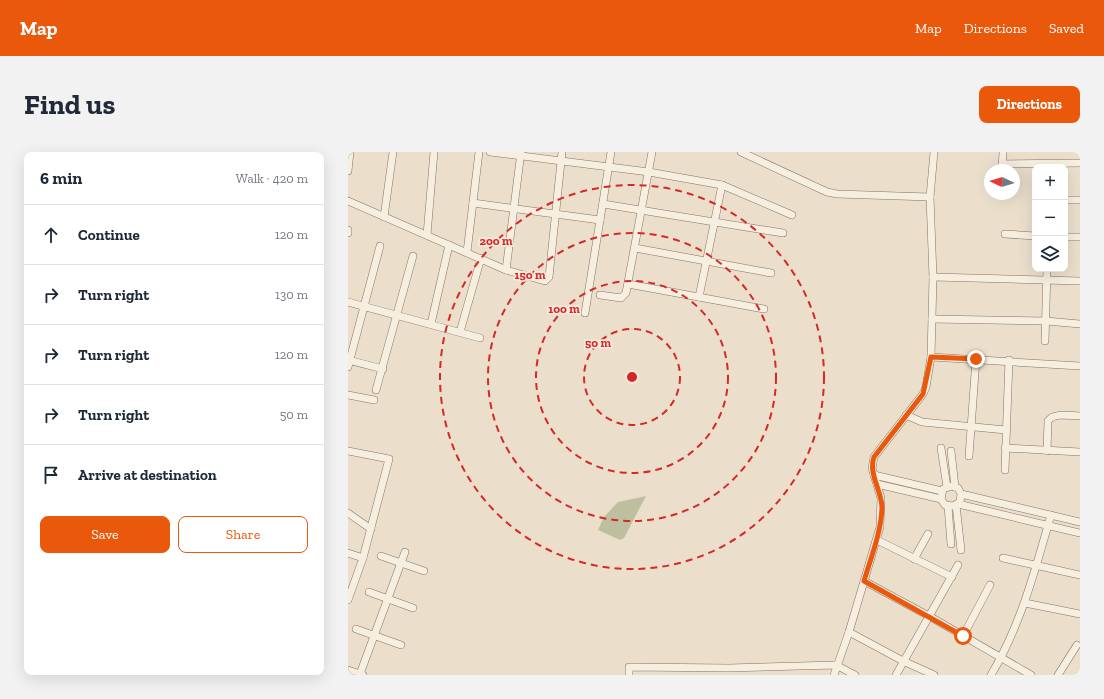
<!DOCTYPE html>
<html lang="en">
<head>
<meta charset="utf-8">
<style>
  :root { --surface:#fff; --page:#f2f2f3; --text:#1f2937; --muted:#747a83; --line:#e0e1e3; --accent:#ea580c }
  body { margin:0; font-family:"Zilla Slab",serif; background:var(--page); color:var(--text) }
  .controls { position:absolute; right:12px; top:12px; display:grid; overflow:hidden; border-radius:8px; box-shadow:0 4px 16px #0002 }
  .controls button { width:36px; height:36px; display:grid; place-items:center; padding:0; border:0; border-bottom:1px solid var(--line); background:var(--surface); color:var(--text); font:20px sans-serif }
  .compass { position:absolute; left:636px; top:12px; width:36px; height:36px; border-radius:50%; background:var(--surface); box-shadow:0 4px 16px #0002; rotate:274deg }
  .stop { position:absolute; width:12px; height:12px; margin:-9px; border:3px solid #ea580c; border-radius:50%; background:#fff }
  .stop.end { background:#ea580c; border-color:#fff; box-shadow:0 1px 4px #0008 }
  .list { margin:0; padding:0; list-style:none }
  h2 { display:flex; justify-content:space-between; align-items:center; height:52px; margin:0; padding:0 16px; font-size:17px }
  h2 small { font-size:13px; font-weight:400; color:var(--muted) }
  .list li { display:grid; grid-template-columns:26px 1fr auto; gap:12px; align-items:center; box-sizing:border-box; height:60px; padding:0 16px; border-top:1px solid var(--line) }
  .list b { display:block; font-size:15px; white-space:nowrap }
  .list em { font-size:13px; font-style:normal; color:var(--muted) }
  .actions { display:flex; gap:8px; padding:12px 16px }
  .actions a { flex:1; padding:9px 0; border:1px solid var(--accent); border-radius:8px; text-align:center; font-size:14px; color:var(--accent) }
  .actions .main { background:var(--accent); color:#fff }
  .icon { flex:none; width:22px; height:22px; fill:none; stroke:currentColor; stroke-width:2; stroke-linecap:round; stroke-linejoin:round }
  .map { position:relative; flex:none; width:732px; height:523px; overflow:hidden; border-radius:8px }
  header { display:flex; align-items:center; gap:24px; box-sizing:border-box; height:56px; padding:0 20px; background:var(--accent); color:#fff }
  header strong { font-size:19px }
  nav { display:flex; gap:22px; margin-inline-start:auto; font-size:14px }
  .intro { display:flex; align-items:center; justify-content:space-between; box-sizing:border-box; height:96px; padding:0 24px }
  h1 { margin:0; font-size:28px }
  .button { padding:10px 18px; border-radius:8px; background:var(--accent); color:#fff; font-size:14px; font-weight:700 }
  main { display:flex; gap:24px; padding:0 24px }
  aside { flex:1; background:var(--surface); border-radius:8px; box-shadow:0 4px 16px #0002 }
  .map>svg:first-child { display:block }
</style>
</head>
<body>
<header>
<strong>Map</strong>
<nav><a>Map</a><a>Directions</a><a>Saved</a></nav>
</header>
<div class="intro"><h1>Find us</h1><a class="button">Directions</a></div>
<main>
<aside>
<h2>6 min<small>Walk · 420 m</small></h2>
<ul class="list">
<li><svg class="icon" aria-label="ahead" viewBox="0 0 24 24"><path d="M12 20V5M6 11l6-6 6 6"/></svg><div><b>Continue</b></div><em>120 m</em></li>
<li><svg class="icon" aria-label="right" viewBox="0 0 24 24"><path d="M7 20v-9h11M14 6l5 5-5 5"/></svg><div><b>Turn right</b></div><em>130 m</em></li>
<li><svg class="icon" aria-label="right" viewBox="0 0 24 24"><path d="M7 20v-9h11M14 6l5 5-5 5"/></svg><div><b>Turn right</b></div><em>120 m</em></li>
<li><svg class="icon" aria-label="right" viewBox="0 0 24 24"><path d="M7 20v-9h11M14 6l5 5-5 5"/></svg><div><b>Turn right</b></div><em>50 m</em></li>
<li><svg class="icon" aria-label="arrive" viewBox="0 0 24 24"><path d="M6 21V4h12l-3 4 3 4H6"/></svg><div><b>Arrive at destination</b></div></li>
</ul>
<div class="actions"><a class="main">Save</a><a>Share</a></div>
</aside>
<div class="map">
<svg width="732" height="523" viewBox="0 0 732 523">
  <rect width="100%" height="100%" fill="#ebdfcc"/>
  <!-- cemetery -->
  <path fill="#bebf9f" d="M298 344 276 386 272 388 250 378 256 365 270 350Z"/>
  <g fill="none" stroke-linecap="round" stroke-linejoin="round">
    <!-- minor casing -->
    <g stroke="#877262" stroke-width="8">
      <g id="minor">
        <path d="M142 0 301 20 374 33 444 63"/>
        <path d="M393 0 479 40 489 42 582 45"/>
        <path d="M654 12 732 11"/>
        <path d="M654 18 655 0"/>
        <path d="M0 19 2 0"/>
        <path d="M717 48H732"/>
        <path d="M0 49 158 118 197 129 201 125 214 0"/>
        <path d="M125 51 252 68"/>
        <path d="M255 52 435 81"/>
        <path d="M36 65 45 0"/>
        <path d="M0 78V81"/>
        <path d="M657 82 687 84"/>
        <path d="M79 83 86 0"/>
        <path d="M717 85H732"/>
        <path d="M287 96 423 121"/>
        <path d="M119 100 131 0"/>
        <path d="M158 118 173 0"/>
        <path d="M585 125 732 129"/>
        <path d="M280 132 416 157"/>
        <path d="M252 143 273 146 278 141 304 0"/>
        <path d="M351 145 374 33"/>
        <path d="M0 150 132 186"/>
        <path d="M237 161 263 0"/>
        <path d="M584 167 698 169 732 172"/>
        <path d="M83 172 101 93"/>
        <path d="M112 180 133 106"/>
        <path d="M697 189 699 117"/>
        <path d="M583 205 732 214"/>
        <path d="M0 208 35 217"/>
        <path d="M0 215 32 94"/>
        <path d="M28 238 65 104"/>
        <path d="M0 243 26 248"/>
        <path d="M558 263 574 270 658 278"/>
        <path d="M593 296 599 335"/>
        <path d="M657 296 732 300"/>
        <path d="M0 299 41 307 15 406"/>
        <path d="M603 299 607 335"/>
        <path d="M699 299 700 269C706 260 722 264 732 264"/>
        <path d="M621 304 628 207"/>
        <path d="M657 318 661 208"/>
        <path d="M526 323 594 339"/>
        <path d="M529 332 593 347"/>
        <path d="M613 342 612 350 605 354 597 353 593 347 595 337 604 334 610 336 613 342 732 370"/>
        <path d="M610 352 732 381"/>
        <path d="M608 353 613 398"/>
        <path d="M600 354 603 392"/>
        <path d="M0 361 23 377"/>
        <path d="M529 388 604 425"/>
        <path d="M0 401 15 406 0 448"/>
        <path d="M33 404 76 419"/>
        <path d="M655 406 732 423"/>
        <path d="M566 407 580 382"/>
        <path d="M516 429 581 464 683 523"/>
        <path d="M21 440 65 456"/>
        <path d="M677 451 732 462"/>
        <path d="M8 477 53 493"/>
        <path d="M501 480 555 509 586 523"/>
        <path d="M615 484 642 433"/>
        <path d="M0 518 15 523"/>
        <path d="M12 522 57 400"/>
        <path d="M281 523V515L381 516 488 513 507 523"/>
        <path d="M486 523 501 480 532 375 533 346 524 316 526 305 575 242 578 235 583 205 585 125 582 45 586 0"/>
        <path d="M548 523 610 413"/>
        <path d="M643 523C673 473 687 418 703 363"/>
        <path d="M710 523 729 493"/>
      </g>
    </g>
    <!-- minor -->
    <use href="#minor" stroke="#f6eedf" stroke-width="7"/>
  </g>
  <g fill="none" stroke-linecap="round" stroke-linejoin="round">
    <!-- route -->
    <path stroke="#ea580c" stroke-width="5" d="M615 484 516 429C523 405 533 381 534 356 534 339 520 322 526 305L575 242 583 205 628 207"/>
  </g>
  <!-- distance rings -->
  <g fill="none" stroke="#d62828" stroke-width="2" stroke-dasharray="7 5">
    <circle cx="284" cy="225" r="48"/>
    <circle cx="284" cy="225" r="96"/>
    <circle cx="284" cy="225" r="144"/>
    <circle cx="284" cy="225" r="192"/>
  </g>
  <circle cx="284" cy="225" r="6" fill="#d62828" stroke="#f3eadb" stroke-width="2"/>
  <g font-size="12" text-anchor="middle" font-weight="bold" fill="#d62828" stroke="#f3eadb" stroke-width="3.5" stroke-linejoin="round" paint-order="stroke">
    <text x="148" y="93">200 m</text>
    <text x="182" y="127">150 m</text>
    <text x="216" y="161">100 m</text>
    <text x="250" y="195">50 m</text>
  </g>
</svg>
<div class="controls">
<button>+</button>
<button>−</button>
<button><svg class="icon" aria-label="layers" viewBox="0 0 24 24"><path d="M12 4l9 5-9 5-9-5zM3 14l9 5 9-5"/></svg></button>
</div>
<svg class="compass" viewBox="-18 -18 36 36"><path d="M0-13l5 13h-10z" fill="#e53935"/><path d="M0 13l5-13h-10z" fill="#747a83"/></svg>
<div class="stop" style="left:615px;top:484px"></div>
<div class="stop end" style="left:628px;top:207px"></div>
</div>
</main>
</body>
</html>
